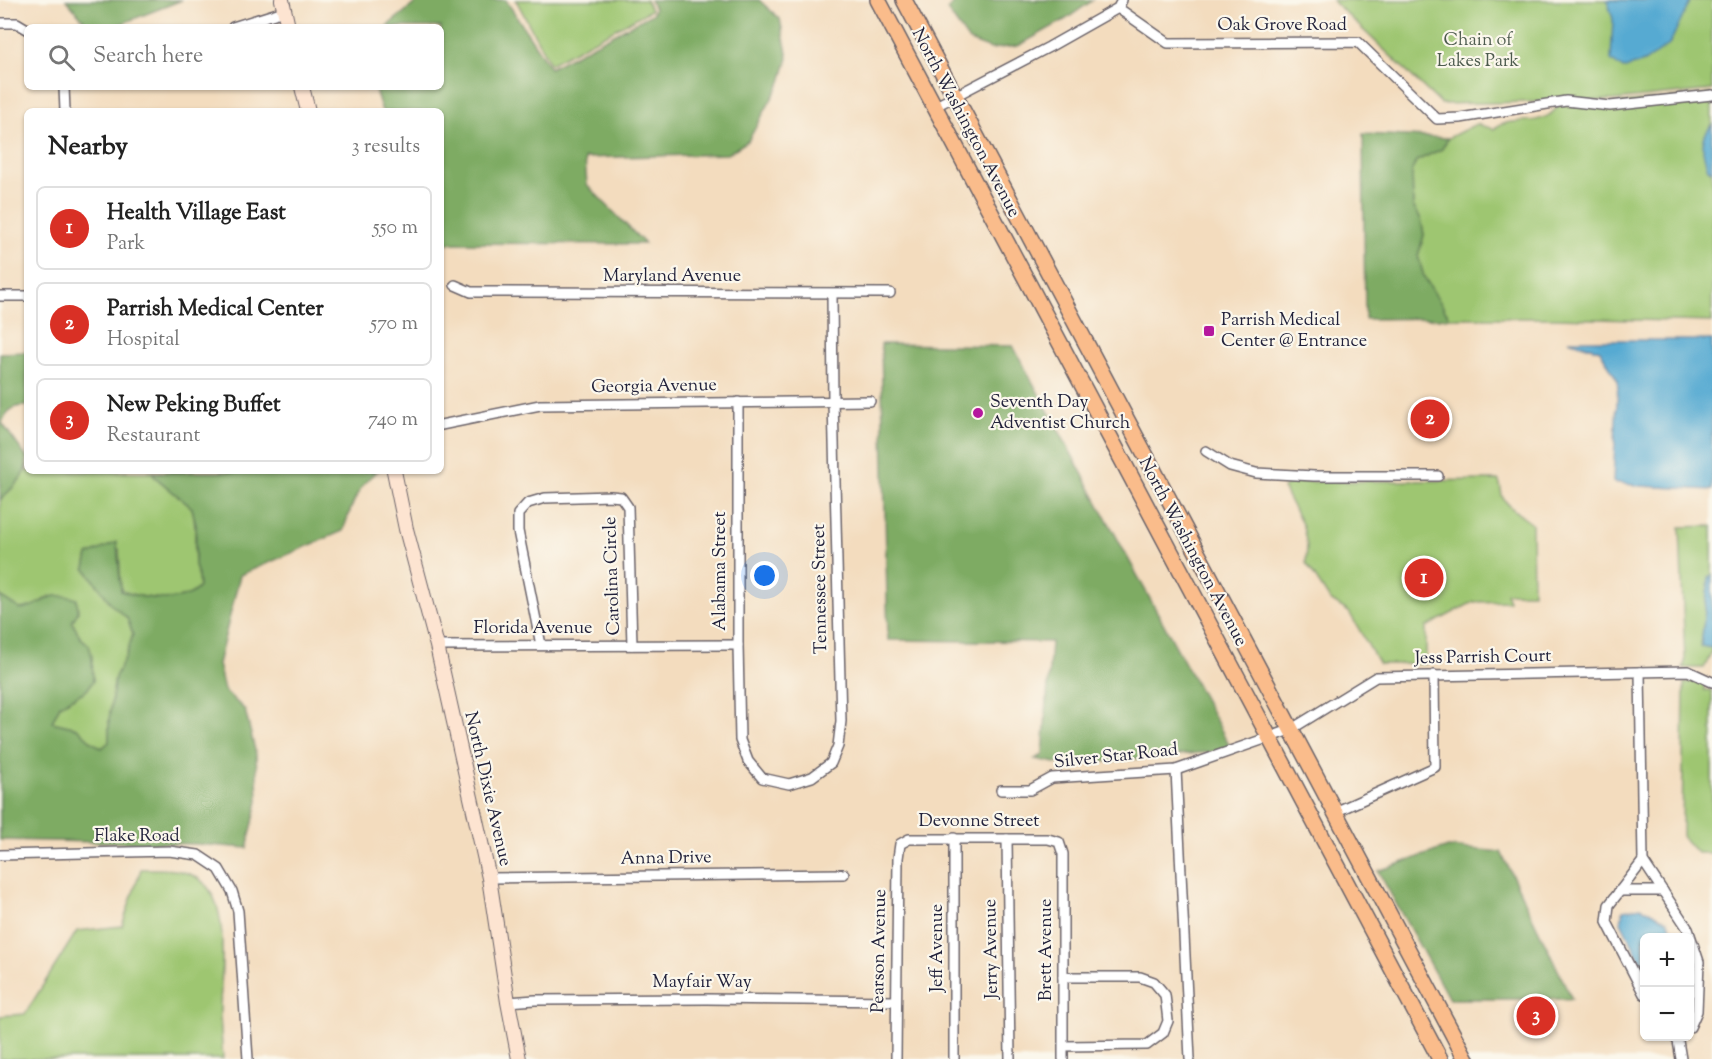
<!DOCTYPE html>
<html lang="en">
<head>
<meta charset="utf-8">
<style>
  :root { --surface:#fff; --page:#f2f2f2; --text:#222; --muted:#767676; --line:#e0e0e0; --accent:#d93025 }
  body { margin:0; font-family:"Sorts Mill Goudy",serif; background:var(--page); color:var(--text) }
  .controls { position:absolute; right:18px; bottom:18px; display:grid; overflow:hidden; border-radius:9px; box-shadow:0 2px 4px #0004 }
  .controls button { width:54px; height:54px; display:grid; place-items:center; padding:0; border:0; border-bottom:2px solid var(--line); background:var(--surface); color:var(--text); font:30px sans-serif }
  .you { position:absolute; left:765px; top:576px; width:21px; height:21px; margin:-15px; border:4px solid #fff; border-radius:50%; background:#1a73e8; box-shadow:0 0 0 9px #1a73e833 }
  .badge { display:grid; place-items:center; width:39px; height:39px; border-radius:50%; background:var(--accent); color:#fff; font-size:20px; font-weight:700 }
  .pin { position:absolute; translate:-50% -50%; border:3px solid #fff; box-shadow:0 2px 6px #0006 }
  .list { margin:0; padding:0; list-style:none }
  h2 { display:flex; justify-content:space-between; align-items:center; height:78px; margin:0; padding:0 24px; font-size:26px }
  h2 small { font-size:20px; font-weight:400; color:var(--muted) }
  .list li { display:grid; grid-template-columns:39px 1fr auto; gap:18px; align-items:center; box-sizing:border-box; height:84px; margin:0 12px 12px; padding:0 12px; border:2px solid var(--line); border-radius:9px }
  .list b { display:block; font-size:22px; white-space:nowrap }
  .list p { margin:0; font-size:20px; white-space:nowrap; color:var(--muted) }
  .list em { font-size:20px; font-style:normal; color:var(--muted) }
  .icon { flex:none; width:33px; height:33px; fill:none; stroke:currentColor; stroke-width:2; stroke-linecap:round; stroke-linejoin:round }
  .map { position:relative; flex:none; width:1712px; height:1059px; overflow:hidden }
  .search { position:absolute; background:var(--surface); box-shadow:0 2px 4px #0004; left:24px; top:24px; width:420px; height:66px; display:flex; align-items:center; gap:15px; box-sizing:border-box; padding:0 21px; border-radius:9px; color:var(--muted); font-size:22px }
  .panel { position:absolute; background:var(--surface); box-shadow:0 2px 4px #0004; left:24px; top:108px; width:420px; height:366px; border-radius:9px }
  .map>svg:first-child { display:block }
</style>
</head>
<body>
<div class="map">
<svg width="1712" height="1059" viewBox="0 0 1712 1059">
  <rect width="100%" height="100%" fill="#fbf7ec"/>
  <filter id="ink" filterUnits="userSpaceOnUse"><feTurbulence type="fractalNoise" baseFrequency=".0167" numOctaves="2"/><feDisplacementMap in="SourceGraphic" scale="12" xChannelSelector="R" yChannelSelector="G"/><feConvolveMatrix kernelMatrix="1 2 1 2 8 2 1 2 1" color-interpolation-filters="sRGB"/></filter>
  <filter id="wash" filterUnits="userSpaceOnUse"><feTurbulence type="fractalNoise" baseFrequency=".008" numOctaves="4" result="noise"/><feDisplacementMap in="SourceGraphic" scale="24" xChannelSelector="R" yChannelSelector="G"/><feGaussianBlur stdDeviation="1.35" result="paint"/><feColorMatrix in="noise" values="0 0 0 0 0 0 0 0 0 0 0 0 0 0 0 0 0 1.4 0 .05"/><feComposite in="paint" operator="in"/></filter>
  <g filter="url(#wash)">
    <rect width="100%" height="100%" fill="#f3dcbe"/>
    <!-- green -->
    <g fill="#9ec671" stroke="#607456" stroke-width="1.5">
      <path d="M516 0H646L651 10 550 64Z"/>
      <path d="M1333 0H1712V90L1614 100 1441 104 1334 2Z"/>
      <path d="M1712 94V125L1710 126 1708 169 1712 171V322L1556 318H1450L1424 277 1418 256 1424 235 1421 219 1413 206 1412 171 1416 161 1442 149 1448 138 1476 124 1494 129C1509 116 1533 126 1549 115 1553 113 1556 108 1559 105L1614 104Z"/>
      <path d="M27 464V471L153 472 154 476 192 508C198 526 193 544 195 563 196 571 199 578 199 587 183 607 141 597 121 591L119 549 88 555 85 568 112 605 127 618 133 634 126 656 115 677 109 720V742L102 748 92 742 77 728 52 722 60 705 87 690 93 681 89 645 80 637 72 622 50 596 31 608 20 610 0 596V500C11 489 23 480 27 464Z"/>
      <path d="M1498 480C1502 485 1500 492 1503 498 1510 509 1522 516 1532 524L1533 593H1506L1509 601 1473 602 1426 627V664H1379L1349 612 1330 600 1306 563 1307 545 1303 526 1283 488 1291 482Z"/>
      <path d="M1712 526V575L1709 577 1701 646 1712 648V652L1704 668H1683L1685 662 1680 527Z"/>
      <path d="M1704 680V690H1712V853H1697L1682 836 1684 683Z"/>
      <path d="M141 869C158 869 176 868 192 875 236 894 219 978 220 1017 221 1031 222 1045 223 1059H0V1016L25 1014 77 931 122 926Z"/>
    </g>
    <!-- forest -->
    <g fill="#7eab63" stroke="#50664f" stroke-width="1.5">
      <path d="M66 0H182L113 27H90Z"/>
      <path d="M419 0H506L550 68 652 14 654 9 650 0H759L780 19 788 58 781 82 748 141 727 154 585 158 587 185 645 244 441 243V111H382L374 87H441V27H386Z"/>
      <path d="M957 0H1093L1066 19 1018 46 991 49 969 41 947 10Z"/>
      <path d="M1363 134 1448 138 1442 149 1416 161 1412 171 1413 206 1421 219 1424 235 1418 256 1424 277 1450 318 1365 319Z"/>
      <path d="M881 344 1013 346 1232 750 1066 765 1035 759 1043 755 1051 642 888 640Z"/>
      <path d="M27 352V406C14 405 6 410 2 423L27 458C27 477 13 487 0 500V353Z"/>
      <path d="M378 471C357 485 351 508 343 531L240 575 218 664 224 690 245 710 256 754 258 801 247 848 195 844 0 840V596L20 609C48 605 45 589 77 599L78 612 72 622 80 637 89 645 92 656 93 681 87 690 60 705 52 722 77 728 92 742 102 748 109 742V720L115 677 126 656 133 634 127 618 112 605 85 568 88 555 117 542 121 591C141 598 184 606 199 587L198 576 195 565 196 525 192 508 154 476 153 472Z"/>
      <path d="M1448 847 1501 852 1572 999H1449L1378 871Z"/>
    </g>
    <!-- water -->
    <g fill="#56aad2" stroke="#3c6686" stroke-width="1.5">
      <path d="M1607 0H1691L1669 45 1644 62 1623 69 1611 60 1613 19Z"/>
      <path d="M1712 125V171L1708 169C1702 153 1699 138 1712 125Z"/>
      <path d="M1568 340H1712V490L1640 486 1613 482 1618 381 1600 350Z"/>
      <path d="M1712 575V648L1701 646 1709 577Z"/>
      <path d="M1641 907 1667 920 1676 937 1644 938V968L1621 922 1623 910Z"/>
    </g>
  </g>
  <g filter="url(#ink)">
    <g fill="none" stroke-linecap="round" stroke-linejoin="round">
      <!-- street casing -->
      <g stroke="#6b6369" stroke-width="12">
        <g id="street">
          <path d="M1118 8 1168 43 1358 42 1437 119 1460 118 1566 101 1610 106 1712 95"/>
          <path d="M0 23H17L27 29"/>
          <path d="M233 27 284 11"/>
          <path d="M64 87 65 111"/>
          <path d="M934 107 1049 47 1118 8 1122 0"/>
          <path d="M455 285 471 292 890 293"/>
          <path d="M0 296H27"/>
          <path d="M738 402V645L740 740 748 761 762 778 789 784 812 777 831 763 838 746 841 721 833 401 832 294"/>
          <path d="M441 425 540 405 870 401"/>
          <path d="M1206 451 1230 466 1256 473 1314 476H1438"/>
          <path d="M541 645 518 531V514L528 503 545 498 611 496 621 497 628 507 632 645"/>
          <path d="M437 646 738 645"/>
          <path d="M1640 672 1643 861 1688 929 1699 962 1697 1011 1690 1027"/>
          <path d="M1176 770 1190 1059"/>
          <path d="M1001 790H1030L1052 778 1176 770 1290 730 1376 677 1688 671 1712 682"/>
          <path d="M1335 812 1435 767 1434 675"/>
          <path d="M954 838V1059"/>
          <path d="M1007 839 1010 1059"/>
          <path d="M0 855 169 851 198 855 219 869 232 891 238 911 248 1059"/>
          <path d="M1643 861 1609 905 1607 922 1644 994"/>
          <path d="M489 878 844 874"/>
          <path d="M1619 891H1663"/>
          <path d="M1063 977H1140L1154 982 1165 995 1168 1021 1163 1033 1147 1045 1064 1046"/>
          <path d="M508 1002 535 1000 707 999 896 1001"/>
          <path d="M1673 1036 1678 1041 1681 1059"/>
          <path d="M896 1059 898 858 900 844 909 839H1048L1059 842 1063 854V1059"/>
        </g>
      </g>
      <!-- secondary casing -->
      <g stroke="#6b6369" stroke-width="16">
        <g id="secondary">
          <path d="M282 0 288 27"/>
          <path d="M302 87 308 111"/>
          <path d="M394 471 406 529 437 646 489 878 508 1002 519 1059"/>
        </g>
      </g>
      <!-- primary casing -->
      <g stroke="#6b6369" stroke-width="18">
        <g id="primary">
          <path d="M878 0 1440 1059"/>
          <path d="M904 0 1466 1059"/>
        </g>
      </g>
      <!-- street -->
      <use href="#street" stroke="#fff" stroke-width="9"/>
      <!-- secondary -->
      <use href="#secondary" stroke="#fde4d1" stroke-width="14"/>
      <!-- primary -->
      <use href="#primary" stroke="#fabc8b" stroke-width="15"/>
    </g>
  </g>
  <!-- markers -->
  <g fill="#b5179e" stroke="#fbf7ec" stroke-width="2">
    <rect x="1203" y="325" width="12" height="12" rx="3"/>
    <circle cx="978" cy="413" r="6"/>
  </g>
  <g text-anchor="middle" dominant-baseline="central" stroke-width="4.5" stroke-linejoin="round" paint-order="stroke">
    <!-- street labels -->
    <g font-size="18" fill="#22223b" stroke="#fbf7ec">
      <text x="1282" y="26">Oak Grove Road</text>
      <text transform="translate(965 123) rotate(62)">North Washington Avenue</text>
      <text x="672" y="277">Maryland Avenue</text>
      <text transform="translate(654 387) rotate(-1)">Georgia Avenue</text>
      <text transform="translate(1192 552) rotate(62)">North Washington Avenue</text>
      <text transform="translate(721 571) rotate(-90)">Alabama Street</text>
      <text transform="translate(613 576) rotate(-92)">Carolina Circle</text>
      <text transform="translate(821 589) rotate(-91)">Tennessee Street</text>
      <text x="533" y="629">Florida Avenue</text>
      <text transform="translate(1483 658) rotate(-1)">Jess Parrish Court</text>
      <text transform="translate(1116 757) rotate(-6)">Silver Star Road</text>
      <text transform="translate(487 789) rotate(77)">North Dixie Avenue</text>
      <text x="979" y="822">Devonne Street</text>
      <text x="137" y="837">Flake Road</text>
      <text transform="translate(666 859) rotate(-1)">Anna Drive</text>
      <text transform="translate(938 948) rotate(-90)">Jeff Avenue</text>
      <text transform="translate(992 949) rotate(-91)">Jerry Avenue</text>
      <text transform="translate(1047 950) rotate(-90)">Brett Avenue</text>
      <text transform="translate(880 951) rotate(-89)">Pearson Avenue</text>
      <text x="702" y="983">Mayfair Way</text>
    </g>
    <!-- park labels -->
    <g font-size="18" fill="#4d5b4e" stroke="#fbf7ec">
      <text x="1478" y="41">Chain of<tspan x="1478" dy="21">Lakes Park</tspan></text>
    </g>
    <!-- poi labels -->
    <g font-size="18" fill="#22223b" stroke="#fbf7ec" text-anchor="start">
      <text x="1221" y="321">Parrish Medical<tspan x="1221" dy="21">Center @ Entrance</tspan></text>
      <text x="990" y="403">Seventh Day<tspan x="990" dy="21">Adventist Church</tspan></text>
    </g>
  </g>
</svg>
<div class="controls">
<button>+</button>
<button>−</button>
</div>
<div class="you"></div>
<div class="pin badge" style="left:1424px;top:578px">1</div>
<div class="pin badge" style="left:1430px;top:419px">2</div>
<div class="pin badge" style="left:1536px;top:1016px">3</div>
<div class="search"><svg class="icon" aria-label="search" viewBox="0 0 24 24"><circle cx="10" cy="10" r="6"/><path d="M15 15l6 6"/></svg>Search here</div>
<section class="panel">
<h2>Nearby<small>3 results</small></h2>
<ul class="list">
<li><span class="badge">1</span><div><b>Health Village East</b><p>Park</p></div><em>550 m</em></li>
<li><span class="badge">2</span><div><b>Parrish Medical Center</b><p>Hospital</p></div><em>570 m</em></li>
<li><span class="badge">3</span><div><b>New Peking Buffet</b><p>Restaurant</p></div><em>740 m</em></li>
</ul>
</section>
</div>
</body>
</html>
